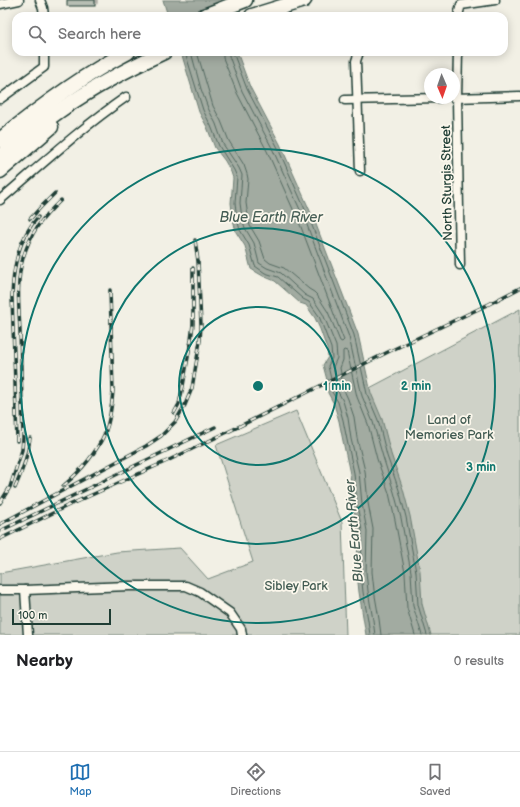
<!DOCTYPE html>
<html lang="en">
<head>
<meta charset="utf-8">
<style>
  :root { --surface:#fff; --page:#f2f2f2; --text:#202124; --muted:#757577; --line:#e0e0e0; --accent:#1f6fb2 }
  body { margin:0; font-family:"Balsamiq Sans",sans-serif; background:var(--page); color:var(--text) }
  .compass { position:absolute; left:424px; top:68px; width:36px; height:36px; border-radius:50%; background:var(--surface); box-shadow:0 2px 10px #0003; rotate:178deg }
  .scale { position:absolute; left:12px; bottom:10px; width:99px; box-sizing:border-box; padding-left:4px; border:2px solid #1f3d34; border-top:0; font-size:11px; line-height:14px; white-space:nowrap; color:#1f3d34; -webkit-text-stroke:3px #fbf7ec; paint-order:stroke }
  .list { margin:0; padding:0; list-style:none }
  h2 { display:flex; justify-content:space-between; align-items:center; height:52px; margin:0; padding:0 16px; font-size:17px }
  h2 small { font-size:13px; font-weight:400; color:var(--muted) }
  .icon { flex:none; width:22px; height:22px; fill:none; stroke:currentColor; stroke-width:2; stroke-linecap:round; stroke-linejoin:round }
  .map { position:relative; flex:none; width:520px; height:635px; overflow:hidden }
  .search { position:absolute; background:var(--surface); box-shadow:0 2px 10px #0003; left:12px; right:12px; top:12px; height:44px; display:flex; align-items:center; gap:10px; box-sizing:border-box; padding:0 14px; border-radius:12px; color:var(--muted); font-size:15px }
  .sheet { height:116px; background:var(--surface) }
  nav { display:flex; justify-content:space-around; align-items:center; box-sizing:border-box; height:56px; border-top:1px solid var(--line); background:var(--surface); font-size:11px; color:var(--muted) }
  nav a { display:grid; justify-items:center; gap:2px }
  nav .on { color:var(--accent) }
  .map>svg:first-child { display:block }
</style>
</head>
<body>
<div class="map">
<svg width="520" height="635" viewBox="0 0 520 635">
  <defs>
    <filter id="shadow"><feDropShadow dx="2.5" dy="-2.5" stdDeviation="0" flood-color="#0004"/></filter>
  </defs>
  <rect width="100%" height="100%" fill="#f2f0e5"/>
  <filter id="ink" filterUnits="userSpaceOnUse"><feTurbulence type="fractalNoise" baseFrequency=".025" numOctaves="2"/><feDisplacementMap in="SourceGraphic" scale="8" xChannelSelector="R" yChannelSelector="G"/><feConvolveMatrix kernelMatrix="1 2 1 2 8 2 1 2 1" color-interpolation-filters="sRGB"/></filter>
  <g filter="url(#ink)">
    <!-- green -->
    <g fill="#cfd2c8" stroke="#77887e">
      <path d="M520 309V635H430L364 391Z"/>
      <path d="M296 411 342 522 346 635H0V573L117 552 180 548 208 579 253 562 216 445Z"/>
    </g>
    <!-- water -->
    <g fill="#a2aba1" stroke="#6e7f75">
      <path d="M163 0H222L226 16H168Z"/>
      <path d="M181 52H237L250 87 280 144 315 222 358 334 371 393 382 419 391 454 403 489 410 516 420 571 422 604 431 635H366L359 592 357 573 358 531 353 505 350 474 343 441 339 421 334 404 328 393 327 380 323 365 328 357 327 349 320 329 315 318 306 305 300 303 275 281 263 276 251 269 245 246 236 232 233 219 231 203 233 178 231 172 225 161 215 148 207 127 199 112Z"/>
    </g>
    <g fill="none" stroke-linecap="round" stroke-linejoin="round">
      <!-- shore -->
      <g stroke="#536960" stroke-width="1">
        <path d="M185 52 197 91 203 110 211 126 219 146 234 170 237 177 235 203 237 219 240 230 249 245 255 266 265 273 278 277 303 299 309 302 319 316 331 348 332 358 328 366 331 379 332 392 338 402 343 420 347 440 354 473 357 505 362 531 361 573 363 592 368 620 370 635"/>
        <path d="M191 52 201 89 208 108 216 124 223 144 239 168 242 175 240 203 242 218 245 228 254 243 259 263 267 268 281 273 305 295 313 299 323 314 336 346 337 358 333 367 336 378 337 390 343 401 348 418 351 439 359 472 362 504 367 531 366 572 368 591 373 620 375 635"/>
        <path d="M197 52 213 106 221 121 229 141 244 165 247 174 248 179 246 203 248 216 250 226 259 241 265 259 270 263 284 268 309 289 314 292 317 295 328 312 340 341 342 342 344 340 343 338 301 227 267 151 237 93 223 58V52"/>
        <path d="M229 52V56L242 91 272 148 307 225 349 337 362 396 373 422 383 457 394 492 401 518 411 572 413 606 422 635"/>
        <path d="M234 52V55L247 89 277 146 311 223 354 335 367 394 378 420 387 456 399 490 406 517 416 572 418 605 427 635"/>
        <path d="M381 635 379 619 374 590 372 572 373 529 368 503 365 471 357 438 354 417 348 399 343 388 342 379 340 368 343 360V351L344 350 347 351 357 397 368 424 377 459 389 493 395 520 405 573 407 608 415 635"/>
      </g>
    </g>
    <!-- building -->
    <rect fill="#b7beb3" stroke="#1f3d34" filter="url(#shadow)" x="67" y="0" width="28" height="6"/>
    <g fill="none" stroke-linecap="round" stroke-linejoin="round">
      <!-- street casing -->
      <g stroke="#1f3d34" stroke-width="11">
        <g id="street">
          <path d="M40 0 43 8 44 16"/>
          <path d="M0 4 19 0"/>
          <path d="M458 16 460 8 461 5 495 0"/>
          <path d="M359 52 356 61 360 171"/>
          <path d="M458 52 457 98 460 265"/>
          <path d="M454 98 520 96"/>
          <path d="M0 99 44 67V52"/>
          <path d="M345 100 440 98"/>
          <path d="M0 200C41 165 81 128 126 97"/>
          <path d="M0 590H25L129 586H186L200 592 230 613 241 629 242 635"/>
          <path d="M25 590 28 635"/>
        </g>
      </g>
      <!-- highway casing -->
      <g stroke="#1f3d34" stroke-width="17">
        <g id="highway">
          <path d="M204 16 245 0"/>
          <path d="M252 16 304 0"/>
          <path d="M0 140C40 107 82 76 128 52"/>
          <path d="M0 156C19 141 39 125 59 111 92 88 127 69 164 52"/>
          <path d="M0 171 51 127"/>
        </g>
      </g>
      <!-- street -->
      <use href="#street" stroke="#fbf7ec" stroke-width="8"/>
      <!-- highway -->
      <use href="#highway" stroke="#fbf7ec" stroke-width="14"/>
      <!-- rail casing -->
      <g stroke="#1f3d34" stroke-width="3.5">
        <g id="rail">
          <path d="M30 219 41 207 55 193"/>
          <path d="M174 413 179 404 183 386 191 340 193 324V268"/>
          <path d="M17 441 12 297C13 268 18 239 38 217"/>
          <path d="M63 486C80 472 96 453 105 433 110 420 112 404 113 391L110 290"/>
          <path d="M15 488C22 472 28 456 30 438"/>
          <path d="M0 503 10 487 22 450 23 438C22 403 21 367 20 331 19 308 16 281 23 258 31 232 41 219 61 200"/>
          <path d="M0 524 146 446 161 436 175 422 185 405 192 388 200 341 201 325 198 261 195 240"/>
          <path d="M0 531 215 427"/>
          <path d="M0 539 67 506 167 461 236 428 390 351 489 304 520 288"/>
        </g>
      </g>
      <!-- rail -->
      <use href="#rail" stroke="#fbf7ec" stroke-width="2" stroke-dasharray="6" stroke-linecap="butt"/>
    </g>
  </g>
  <!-- distance rings -->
  <g fill="none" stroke="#0f766e" stroke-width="2">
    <circle cx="258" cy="386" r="79"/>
    <circle cx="258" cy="386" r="158"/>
    <circle cx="258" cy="386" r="237"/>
  </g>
  <g text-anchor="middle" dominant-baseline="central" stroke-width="3.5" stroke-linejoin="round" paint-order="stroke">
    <!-- street labels -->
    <g font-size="13" fill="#1f3d34" stroke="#fbf7ec">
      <text transform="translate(447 183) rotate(-91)">North Sturgis Street</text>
    </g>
    <!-- park labels -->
    <g font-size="13" fill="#425b52" stroke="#fbf7ec">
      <text x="449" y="420">Land of<tspan x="449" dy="15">Memories Park</tspan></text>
      <text x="296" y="586">Sibley Park</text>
    </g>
    <!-- water labels -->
    <g font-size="14" font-style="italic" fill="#465e55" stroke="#fbf7ec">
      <text x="271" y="217">Blue Earth River</text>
      <text transform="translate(354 531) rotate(-95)">Blue Earth River</text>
    </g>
  </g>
  <circle cx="258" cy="386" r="6" fill="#0f766e" stroke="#fbf7ec" stroke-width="2"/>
  <g font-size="12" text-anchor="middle" font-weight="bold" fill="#0f766e" stroke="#fbf7ec" stroke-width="3.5" stroke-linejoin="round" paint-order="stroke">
    <text x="337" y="390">1 min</text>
    <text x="416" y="390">2 min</text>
    <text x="481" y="471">3 min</text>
  </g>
</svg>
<svg class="compass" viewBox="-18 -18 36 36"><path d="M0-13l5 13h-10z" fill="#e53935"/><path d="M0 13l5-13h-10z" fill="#757577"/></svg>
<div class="scale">100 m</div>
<div class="search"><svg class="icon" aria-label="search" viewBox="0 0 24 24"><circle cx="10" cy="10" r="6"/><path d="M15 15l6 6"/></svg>Search here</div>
</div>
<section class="sheet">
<h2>Nearby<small>0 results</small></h2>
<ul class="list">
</ul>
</section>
<nav>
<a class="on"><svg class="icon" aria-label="map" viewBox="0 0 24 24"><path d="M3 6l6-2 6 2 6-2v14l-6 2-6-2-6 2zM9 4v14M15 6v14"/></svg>Map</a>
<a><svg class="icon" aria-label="directions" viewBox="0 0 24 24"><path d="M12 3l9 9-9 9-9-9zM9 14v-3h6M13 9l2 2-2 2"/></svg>Directions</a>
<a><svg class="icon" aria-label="saved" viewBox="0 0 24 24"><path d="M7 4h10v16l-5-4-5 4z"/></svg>Saved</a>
</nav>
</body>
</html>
